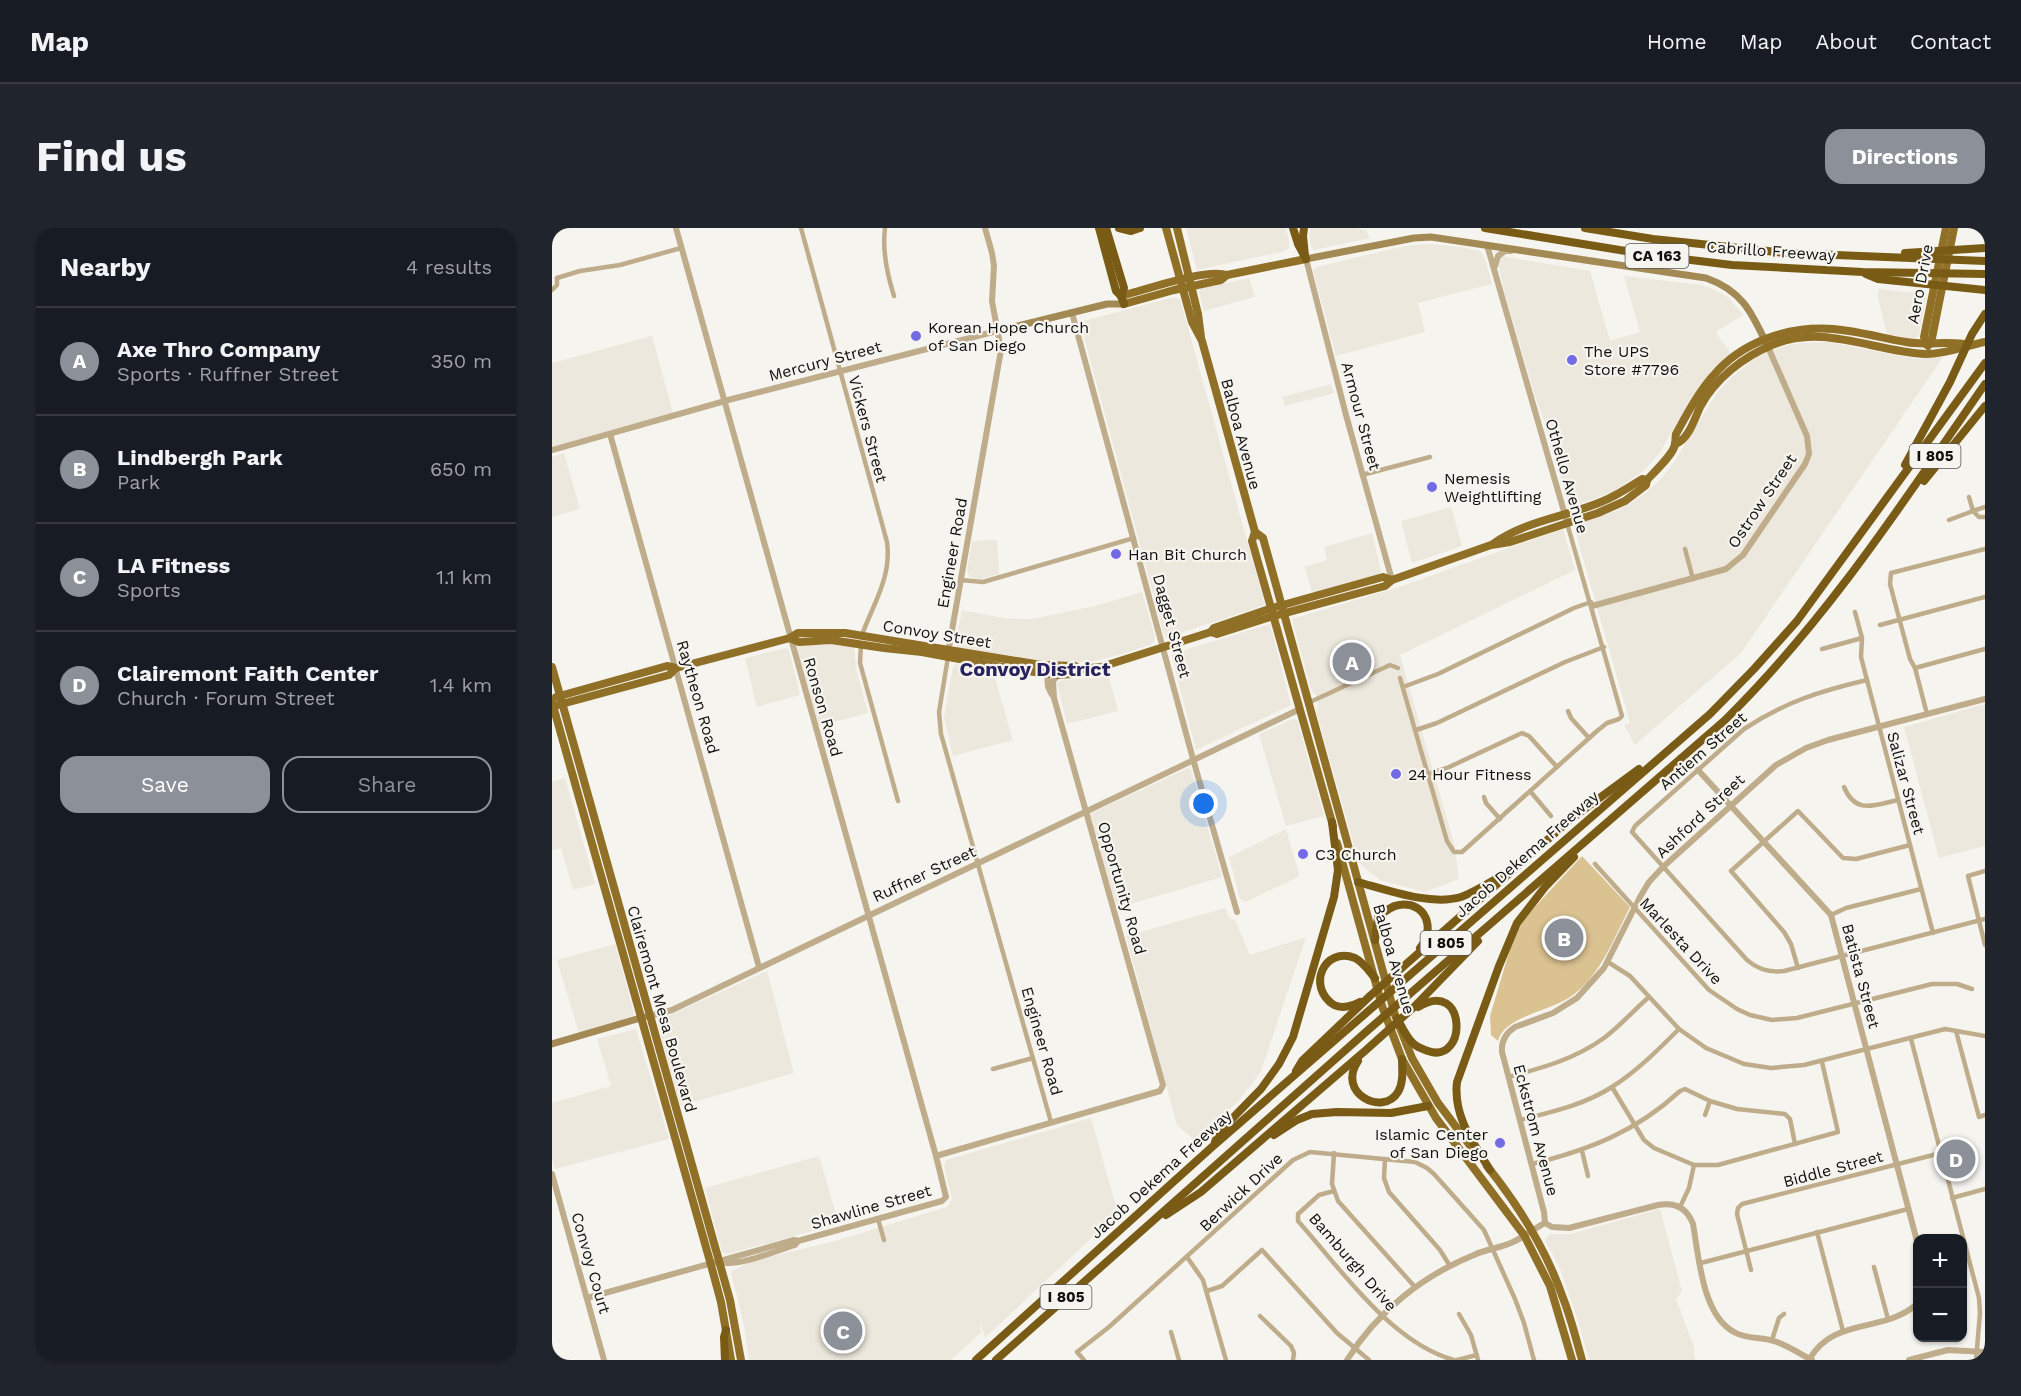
<!DOCTYPE html>
<html lang="en">
<head>
<meta charset="utf-8">
<style>
  :root { --surface:#171b24; --page:#20242c; --text:#f1f3f6; --muted:#9ea1a6; --line:#363941; --accent:#8c9099 }
  body { margin:0; font-family:"Work Sans",sans-serif; background:var(--page); color:var(--text) }
  .controls { position:absolute; right:18px; bottom:18px; display:grid; overflow:hidden; border-radius:12px; box-shadow:0 2px 4px #0004 }
  .controls button { width:54px; height:54px; display:grid; place-items:center; padding:0; border:0; border-bottom:2px solid var(--line); background:var(--surface); color:var(--text); font:30px sans-serif }
  .you { position:absolute; left:652px; top:576px; width:21px; height:21px; margin:-15px; border:4px solid #fff; border-radius:50%; background:#1a73e8; box-shadow:0 0 0 9px #1a73e833 }
  .badge { display:grid; place-items:center; width:39px; height:39px; border-radius:50%; background:var(--accent); color:#fff; font-size:20px; font-weight:700 }
  .pin { position:absolute; translate:-50% -50%; border:3px solid #fff; box-shadow:0 2px 6px #0006 }
  .list { margin:0; padding:0; list-style:none }
  h2 { display:flex; justify-content:space-between; align-items:center; height:78px; margin:0; padding:0 24px; font-size:26px }
  h2 small { font-size:20px; font-weight:400; color:var(--muted) }
  .list li { display:grid; grid-template-columns:39px 1fr auto; gap:18px; align-items:center; box-sizing:border-box; height:108px; padding:0 24px; border-top:2px solid var(--line) }
  .list b { display:block; font-size:22px; white-space:nowrap }
  .list p { margin:0; font-size:20px; white-space:nowrap; color:var(--muted) }
  .list em { font-size:20px; font-style:normal; color:var(--muted) }
  .actions { display:flex; gap:12px; padding:18px 24px }
  .actions a { flex:1; padding:14px 0; border:2px solid var(--accent); border-radius:18px; text-align:center; font-size:21px; color:var(--accent) }
  .actions .main { background:var(--accent); color:#fff }
  .map { position:relative; flex:none; width:1433px; height:1132px; overflow:hidden; border-radius:18px }
  header { display:flex; align-items:center; gap:36px; box-sizing:border-box; height:84px; padding:0 30px; background:var(--surface); border-bottom:2px solid var(--line) }
  header strong { font-size:28px }
  nav { display:flex; gap:33px; margin-inline-start:auto; font-size:21px }
  .intro { display:flex; align-items:center; justify-content:space-between; box-sizing:border-box; height:144px; padding:0 36px }
  h1 { margin:0; font-size:42px }
  .button { padding:15px 27px; border-radius:18px; background:var(--accent); color:#fff; font-size:21px; font-weight:700 }
  main { display:flex; gap:36px; padding:0 36px }
  aside { flex:1; background:var(--surface); border-radius:18px; box-shadow:0 2px 4px #0004 }
  .map>svg:first-child { display:block }
</style>
</head>
<body>
<header>
<strong>Map</strong>
<nav><a>Home</a><a>Map</a><a>About</a><a>Contact</a></nav>
</header>
<div class="intro"><h1>Find us</h1><a class="button">Directions</a></div>
<main>
<aside>
<h2>Nearby<small>4 results</small></h2>
<ul class="list">
<li><span class="badge">A</span><div><b>Axe Thro Company</b><p>Sports · Ruffner Street</p></div><em>350 m</em></li>
<li><span class="badge">B</span><div><b>Lindbergh Park</b><p>Park</p></div><em>650 m</em></li>
<li><span class="badge">C</span><div><b>LA Fitness</b><p>Sports</p></div><em>1.1 km</em></li>
<li><span class="badge">D</span><div><b>Clairemont Faith Center</b><p>Church · Forum Street</p></div><em>1.4 km</em></li>
</ul>
<div class="actions"><a class="main">Save</a><a>Share</a></div>
</aside>
<div class="map">
<svg width="1433" height="1132" viewBox="0 0 1433 1132">
  <rect width="100%" height="100%" fill="#f6f4ef"/>
  <!-- built -->
  <g fill="#ede8dd">
    <path d="M634 0H734L737 12V20L733 23 645 42Z"/>
    <path d="M759 0H804L814 2 818 10 762 22 759 18 757 6Z"/>
    <path d="M876 16 909 19 928 23 933 31 940 56 866 75 873 104 784 128 761 42 765 39 815 27 853 18Z"/>
    <path d="M949 28 1038 43 1058 113 1088 104 1072 48 1149 57 1159 60 1176 69 1191 87 1164 104 1179 126 1157 146 1139 170 1107 226 1090 244 1061 264 1025 277H1017L1000 215 983 168 953 66 945 33Z"/>
    <path d="M697 50 703 69 652 83 647 65 648 61Z"/>
    <path d="M1326 61 1375 66 1367 108 1363 111 1335 106 1326 70Z"/>
    <path d="M622 69 628 71 713 377 613 410 528 94Z"/>
    <path d="M100 108 121 185 0 219V135Z"/>
    <path d="M1276 114 1364 131 1391 129 1189 425 1083 517 1072 497 1078 495 1022 299 1024 296 1056 286 1075 278 1095 264 1108 252 1124 231 1164 166 1182 147 1196 136 1207 128 1229 119 1247 115Z"/>
    <path d="M779 156 782 165 733 178 730 169Z"/>
    <path d="M12 225 28 281 0 289V229Z"/>
    <path d="M899 279 910 318 860 335 849 293Z"/>
    <path d="M1011 301 1023 342 848 427 902 615 907 651 873 664 828 652 807 635 764 483 766 477 764 467 760 464 758 459 740 391 847 359Z"/>
    <path d="M820 305 829 343 827 346 760 365 753 339 775 332 772 319Z"/>
    <path d="M445 312 447 346 429 351 418 349 415 343 420 313Z"/>
    <path d="M590 364 603 409 602 413 600 416 570 426 538 434 488 435 406 421 403 416 410 382 451 390 480 391 543 378Z"/>
    <path d="M718 396 739 477 644 522 619 426Z"/>
    <path d="M250 417H284L302 419 304 440 316 485 267 498 246 423V419Z"/>
    <path d="M233 420 237 422 248 467 205 479 193 430Z"/>
    <path d="M405 436 441 443 461 512 401 528 392 489 401 439Z"/>
    <path d="M556 446 566 483 515 496 505 455 511 452 543 450Z"/>
    <path d="M1433 476V618L1387 630 1352 499Z"/>
    <path d="M741 491 745 492 772 588 734 598 707 506Z"/>
    <path d="M636 540 639 542 670 649 565 680 538 586Z"/>
    <path d="M13 550 43 656 21 662 9 620 0 622V554Z"/>
    <path d="M734 601 747 646 746 649 693 674 688 671 677 629Z"/>
    <path d="M673 680 677 690 683 692 698 727 754 709 709 843 686 874 641 911 625 897 574 708Z"/>
    <path d="M63 716 82 785 81 788 27 805 5 732Z"/>
    <path d="M215 743 242 845 128 878 106 797 109 791Z"/>
    <path d="M84 801 117 911 3 941 0 931V875L59 858 45 811Z"/>
    <path d="M539 890 566 985 433 1110 428 1093 429 1104 399 1132H197L192 1098 179 1044 197 1034 283 1013 395 979 400 971 392 938 394 932Z"/>
    <path d="M267 928 287 996 175 1026 170 1024 153 960Z"/>
    <path d="M1108 981 1130 1063 1124 1071 1142 1119 1143 1132H1037L1026 1092 1006 1036 993 1012 998 1006H1019Z"/>
  </g>
  <!-- green -->
  <path fill="#dbc291" d="M1030 628 1078 679C1062 710 1047 752 1015 771 995 783 951 790 946 813L939 807 938 788 958 721 970 693Z"/>
  <g fill="none" stroke-linecap="round" stroke-linejoin="round">
    <!-- minor -->
    <g stroke="#beac8a" stroke-width="4.5">
      <path d="M249 0 335 314C340 349 321 376 310 407"/>
      <path d="M333 0C330 24 335 46 342 68"/>
      <path d="M5 50 28 43 68 37 129 20"/>
      <path d="M0 62 5 57V50"/>
      <path d="M810 247 878 229"/>
      <path d="M1417 269 1421 283 1433 279"/>
      <path d="M1397 292 1421 283 1427 289H1433"/>
      <path d="M1133 321 1141 351"/>
      <path d="M409 352 431 354 582 310"/>
      <path d="M1303 384 1310 410 1309 429 1381 705"/>
      <path d="M1328 397 1433 369"/>
      <path d="M309 416 308 435 346 573"/>
      <path d="M1270 421 1310 410"/>
      <path d="M396 429 387 484 389 506 499 894"/>
      <path d="M1363 440 1433 421"/>
      <path d="M848 450 895 613 902 624H910L1045 503 1055 495 1067 491 1070 488 1015 295"/>
      <path d="M1315 452C1268 463 1233 474 1192 501L1083 598 1080 604 1195 732C1207 742 1218 745 1232 743L1433 691"/>
      <path d="M851 459 886 446 1022 380 1039 374"/>
      <path d="M756 475 838 437 846 440"/>
      <path d="M1016 483 1019 490 1037 510"/>
      <path d="M1375 486 1363 440 1358 431 1338 356 1339 345 1433 321"/>
      <path d="M864 502 885 495 1013 434 1052 419"/>
      <path d="M876 546 895 540 970 505 977 508 1005 539"/>
      <path d="M1292 559C1304 587 1322 577 1346 572"/>
      <path d="M978 563 999 588"/>
      <path d="M932 569 934 575 948 591"/>
      <path d="M1043 636 1157 762 1185 781 1198 787 1220 792 1245 790 1380 756H1405L1420 761"/>
      <path d="M1433 643 1416 648 1433 717"/>
      <path d="M1279 687 1294 680 1369 661"/>
      <path d="M1056 734 1078 748 1127 801 1154 820 1192 836 1219 840 1252 837 1393 801 1433 808"/>
      <path d="M1246 740 1239 716 1232 704 1179 643 1246 583 1291 630 1304 631 1358 617"/>
      <path d="M1404 803 1427 889 1433 887"/>
      <path d="M1359 811 1427 1070 1428 1085 1424 1132"/>
      <path d="M441 841 481 830"/>
      <path d="M956 849C990 840 1023 831 1052 810 1068 798 1082 782 1097 769"/>
      <path d="M1060 859 1092 912 1102 920 1142 937H1166L1286 904 1270 834"/>
      <path d="M1153 887 1158 873"/>
      <path d="M968 892C999 884 1032 877 1060 859 1085 843 1106 822 1127 801"/>
      <path d="M1030 923 1036 948"/>
      <path d="M782 925 780 956 786 973 863 1059"/>
      <path d="M833 931 832 950 837 964 888 1022 898 1038"/>
      <path d="M980 936C1036 922 1084 904 1128 863L1133 861 1158 873 1185 881 1233 886 1238 891 1243 916"/>
      <path d="M782 963 767 967 746 986V993C788 1040 839 1115 902 1132"/>
      <path d="M1400 970 1433 961"/>
      <path d="M1128 979 1137 960 1142 937"/>
      <path d="M326 991 332 1012"/>
      <path d="M1265 1004 1291 1103"/>
      <path d="M635 1029 651 1052 674 1132"/>
      <path d="M1149 1035 1356 981"/>
      <path d="M1322 1039 1336 1091"/>
      <path d="M1199 1042 1185 986 1186 980 1190 976 1389 925"/>
      <path d="M655 1063 670 1058 710 1022 785 1105 817 1132"/>
      <path d="M907 1086 919 1107 926 1132"/>
      <path d="M708 1088 739 1118 742 1125 741 1132"/>
      <path d="M619 1104 627 1132"/>
      <path d="M1220 1112 1227 1090 1232 1086"/>
      <path d="M532 1132 525 1124 557 1099 741 932 758 924 863 934 875 940 882 946 932 1002 963 1071 972 1095 982 1132"/>
      <path d="M905 1132 925 1127"/>
    </g>
    <!-- tertiary -->
    <g stroke="#beac8a" stroke-width="6">
      <path d="M935 17 1015 294"/>
      <path d="M754 31 794 187 840 352"/>
      <path d="M943 38 946 28 953 23H959"/>
      <path d="M520 85 641 531 685 684"/>
      <path d="M58 206 207 739"/>
      <path d="M0 222 180 171 445 103"/>
      <path d="M1040 378 1174 341 1191 327 1253 236 1257 226 1255 208 1216 119"/>
      <path d="M396 425 449 122 440 73 442 38 440 25 433 0"/>
      <path d="M495 446 496 459 500 467"/>
      <path d="M1146 542 1279 687 1366 1017"/>
      <path d="M98 788 120 782 748 481"/>
      <path d="M384 928 608 863 611 857 502 470 501 453 506 447"/>
      <path d="M0 946 52 1132"/>
      <path d="M993 995 992 984 950 824C949 813 954 805 963 799L1001 785 1025 770 1052 740 1088 669 1097 654 1111 639 1224 537 1254 520 1276 512 1433 471"/>
      <path d="M993 995 1000 999 1017 1000 1106 977C1123 974 1135 980 1141 996 1147 1029 1150 1087 1182 1104 1194 1111 1206 1109 1218 1112 1233 1115 1246 1125 1260 1132"/>
      <path d="M168 1034C187 1039 223 1023 243 1017L246 1013"/>
      <path d="M35 1070 221 1018 242 1012 246 1013 390 973 394 969 384 928 124 0"/>
      <path d="M795 1132C825 1084 870 1048 922 1027 934 1021 949 1020 961 1014 972 1009 983 1000 993 995"/>
      <path d="M1257 1132C1281 1088 1333 1106 1366 1075"/>
      <path d="M1357 1132 1396 1122 1433 1124"/>
    </g>
    <!-- secondary -->
    <g stroke="#a38954" stroke-width="7">
      <path d="M754 31 862 10 879 9 1154 50C1191 63 1200 85 1216 119"/>
      <path d="M445 103 555 76H572"/>
      <path d="M0 816 92 789"/>
    </g>
    <!-- primary -->
    <g stroke="#906f27" stroke-width="8">
      <path d="M614 0 640 94 650 113 703 304 700 313 781 598"/>
      <path d="M625 0 646 86 649 109"/>
      <path d="M569 68C593 62 654 40 675 47"/>
      <path d="M572 76 622 62 669 52 675 47 754 31"/>
      <path d="M1376 116 1372 109 1394 0"/>
      <path d="M1376 118 1380 110 1402 0"/>
      <path d="M1123 216C1136 213 1143 190 1148 179 1163 151 1191 129 1220 117 1271 95 1323 124 1374 126 1395 126 1413 118 1433 114"/>
      <path d="M703 304 711 310 843 787 860 830 886 875 923 924"/>
      <path d="M941 316C973 293 1013 289 1049 274 1064 268 1076 260 1090 251L1095 252"/>
      <path d="M659 404 662 400 720 380 831 349 840 352"/>
      <path d="M238 410 247 414 279 412 332 420 370 424 467 442 506 447 520 446 528 441 549 439 659 404 665 406 715 390 833 358 840 352 939 317 958 314 1046 285 1073 273 1094 257 1095 252C1102 244 1122 226 1123 216 1124 213 1123 209 1124 206 1135 186 1146 165 1161 148 1190 113 1237 98 1281 101 1306 103 1330 110 1354 114 1375 118 1397 112 1418 117"/>
      <path d="M0 439 178 1072 189 1132"/>
      <path d="M4 469 115 438 124 440"/>
      <path d="M0 474 159 1037 169 1074 179 1132"/>
      <path d="M6 477 117 447 124 440 238 410 246 405H293L489 437 523 438 528 441"/>
      <path d="M785 615 830 778 850 831 884 890 972 1007 998 1058 1020 1132"/>
      <path d="M935 938C967 978 994 1021 1011 1070 1019 1090 1024 1111 1030 1132"/>
    </g>
    <!-- motorway -->
    <g stroke="#795b15" stroke-width="8">
      <path d="M547 0 564 63 569 68 572 76"/>
      <path d="M554 0 572 60 569 68"/>
      <path d="M567 0 579 3 588 0"/>
      <path d="M741 0 746 16 754 31"/>
      <path d="M752 0 751 8 753 28"/>
      <path d="M933 0 1098 27 1180 37 1311 44 1433 46"/>
      <path d="M1033 0 1101 11 1234 25 1433 33"/>
      <path d="M1353 25 1433 20"/>
      <path d="M1314 46 1326 51 1433 62"/>
      <path d="M1353 237 1398 154 1420 106 1433 86"/>
      <path d="M1372 253 1433 178"/>
      <path d="M806 654C835 662 879 678 909 669 922 664 935 656 947 649"/>
      <path d="M823 712 826 689C832 684 839 678 847 677 874 673 884 701 868 720"/>
      <path d="M808 774C801 778 790 781 782 777 754 759 772 718 803 730 811 734 817 743 823 750"/>
      <path d="M845 790C850 799 855 811 863 817 867 820 871 821 876 823 916 837 915 749 866 779"/>
      <path d="M806 833C784 865 831 889 846 864 852 854 850 841 850 831"/>
      <path d="M744 843 750 833 819 767 1019 591 1087 541"/>
      <path d="M722 907 745 892 760 886 785 884 839 885 876 878"/>
      <path d="M663 914 668 903 709 861 727 836 741 809 782 669 786 642 780 594"/>
      <path d="M938 942C921 914 901 888 905 854L947 738 965 695 993 659 1022 629"/>
      <path d="M614 987 649 964 814 822 862 779 926 713"/>
      <path d="M173 1132 172 1109 174 1102"/>
      <path d="M424 1132 660 919 1158 486 1202 441 1245 393 1433 135"/>
      <path d="M444 1132 815 803 1172 493C1274 393 1352 273 1433 156"/>
    </g>
  </g>
  <!-- markers -->
  <g fill="#736be6" stroke="#f6f4ef" stroke-width="2">
    <circle cx="364" cy="108" r="6"/>
    <circle cx="1020" cy="132" r="6"/>
    <circle cx="880" cy="259" r="6"/>
    <circle cx="564" cy="326" r="6"/>
    <circle cx="844" cy="546" r="6"/>
    <circle cx="751" cy="626" r="6"/>
    <circle cx="948" cy="915" r="6"/>
  </g>
  <g text-anchor="middle" dominant-baseline="central" stroke-width="4.5" stroke-linejoin="round" paint-order="stroke">
    <!-- shield labels -->
    <g fill="#f6f4ef" stroke="#555452" stroke-width="1.5">
      <rect x="1073.5" y="16" width="63" height="24" rx="4.5"/>
      <rect x="1357.5" y="216" width="51" height="24" rx="4.5"/>
      <rect x="868.5" y="703" width="51" height="24" rx="4.5"/>
      <rect x="488.5" y="1057" width="51" height="24" rx="4.5"/>
    </g>
    <g font-size="15" font-weight="bold" fill="#10100e">
      <text x="1105" y="28">CA 163</text>
      <text x="1383" y="228">I 805</text>
      <text x="894" y="715">I 805</text>
      <text x="514" y="1069">I 805</text>
    </g>
    <!-- street labels -->
    <g font-size="16" fill="#10100e" stroke="#f6f4ef">
      <text transform="translate(1219 23) rotate(4)">Cabrillo Freeway</text>
      <text transform="translate(1368 56) rotate(-79)">Aero Drive</text>
      <text transform="translate(273 133) rotate(-15)">Mercury Street</text>
      <text transform="translate(809 188) rotate(75)">Armour Street</text>
      <text transform="translate(316 201) rotate(75)">Vickers Street</text>
      <text transform="translate(689 206) rotate(75)">Balboa Avenue</text>
      <text transform="translate(1015 248) rotate(74)">Othello Avenue</text>
      <text transform="translate(1210 273) rotate(-56)">Ostrow Street</text>
      <text transform="translate(400 325) rotate(-80)">Engineer Road</text>
      <text transform="translate(620 398) rotate(75)">Dagget Street</text>
      <text transform="translate(385 406) rotate(9)">Convoy Street</text>
      <text transform="translate(146 469) rotate(74)">Raytheon Road</text>
      <text transform="translate(271 479) rotate(74)">Ronson Road</text>
      <text transform="translate(1151 523) rotate(-41)">Antiem Street</text>
      <text transform="translate(1354 555) rotate(75)">Salizar Street</text>
      <text transform="translate(1148 588) rotate(-43)">Ashford Street</text>
      <text transform="translate(975 626) rotate(-41)">Jacob Dekema Freeway</text>
      <text transform="translate(372 646) rotate(-25)">Ruffner Street</text>
      <text transform="translate(570 660) rotate(74)">Opportunity Road</text>
      <text transform="translate(1129 713) rotate(47)">Marlesta Drive</text>
      <text transform="translate(842 731) rotate(74)">Balboa Avenue</text>
      <text transform="translate(1309 748) rotate(75)">Batista Street</text>
      <text transform="translate(110 781) rotate(74)">Clairemont Mesa Boulevard</text>
      <text transform="translate(490 813) rotate(74)">Engineer Road</text>
      <text transform="translate(984 902) rotate(75)">Eckstrom Avenue</text>
      <text transform="translate(1281 941) rotate(-15)">Biddle Street</text>
      <text transform="translate(609 946) rotate(-42)">Jacob Dekema Freeway</text>
      <text transform="translate(689 964) rotate(-43)">Berwick Drive</text>
      <text transform="translate(319 979) rotate(-16)">Shawline Street</text>
      <text transform="translate(801 1034) rotate(49)">Bamburgh Drive</text>
      <text transform="translate(39 1035) rotate(74)">Convoy Court</text>
    </g>
    <!-- poi labels -->
    <g font-size="16" fill="#10100e" stroke="#f6f4ef" text-anchor="start">
      <text x="376" y="99">Korean Hope Church<tspan x="376" dy="18">of San Diego</tspan></text>
      <text x="1032" y="123">The UPS<tspan x="1032" dy="18">Store #7796</tspan></text>
      <text x="892" y="250">Nemesis<tspan x="892" dy="18">Weightlifting</tspan></text>
      <text x="576" y="326">Han Bit Church</text>
      <text x="856" y="546">24 Hour Fitness</text>
      <text x="763" y="626">C3 Church</text>
      <text x="936" y="906" text-anchor="end">Islamic Center<tspan x="936" dy="18">of San Diego</tspan></text>
    </g>
    <!-- quarter labels -->
    <g font-size="20" font-weight="bold" fill="#27225c" stroke="#f6f4ef">
      <text x="483" y="441">Convoy District</text>
    </g>
  </g>
</svg>
<div class="controls">
<button>+</button>
<button>−</button>
</div>
<div class="you"></div>
<div class="pin badge" style="left:800px;top:434px">A</div>
<div class="pin badge" style="left:1012px;top:710px">B</div>
<div class="pin badge" style="left:291px;top:1103px">C</div>
<div class="pin badge" style="left:1404px;top:931px">D</div>
</div>
</main>
</body>
</html>
